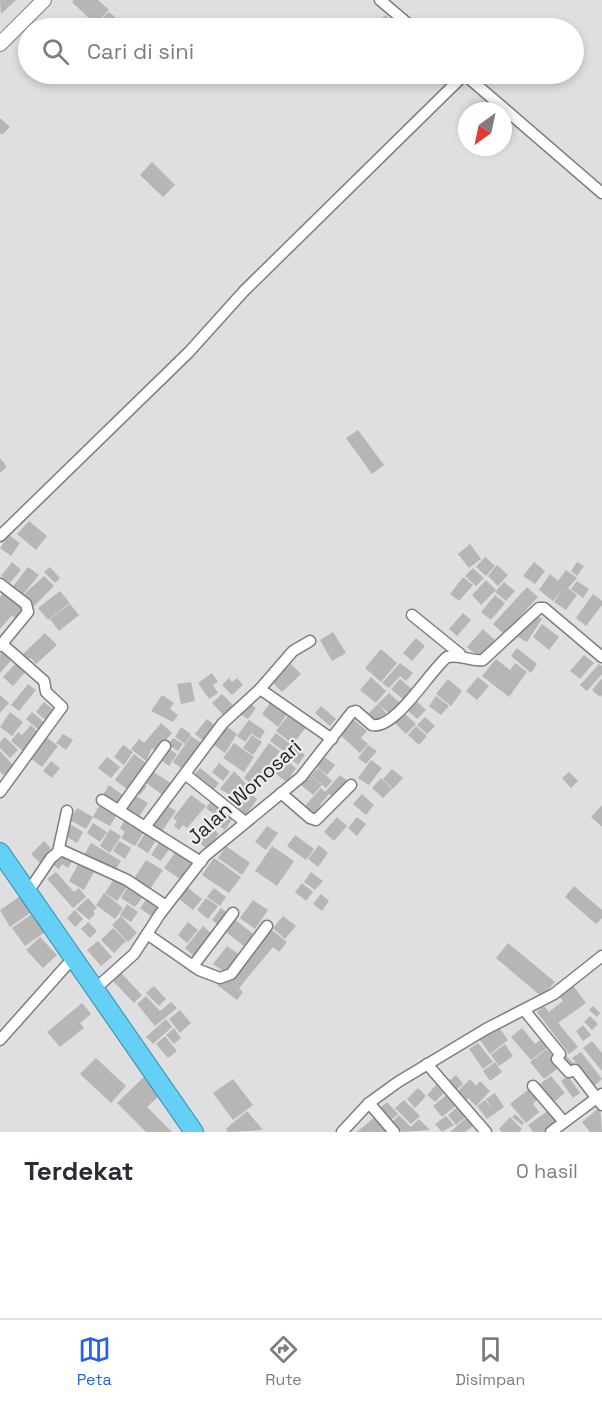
<!DOCTYPE html>
<html lang="id">
<head>
<meta charset="utf-8">
<style>
  :root { --surface:#fff; --page:#f7f7f7; --text:#2b2b33; --muted:#7c7c81; --line:#e1e1e2; --accent:#2563eb }
  body { margin:0; font-family:"Space Grotesk",sans-serif; background:var(--page); color:var(--text) }
  .compass { position:absolute; left:458px; top:102px; width:54px; height:54px; border-radius:50%; background:var(--surface); box-shadow:0 3px 9px #0003; rotate:213deg }
  .list { margin:0; padding:0; list-style:none }
  h2 { display:flex; justify-content:space-between; align-items:center; height:78px; margin:0; padding:0 24px; font-size:26px }
  h2 small { font-size:20px; font-weight:400; color:var(--muted) }
  .icon { flex:none; width:33px; height:33px; fill:none; stroke:currentColor; stroke-width:2; stroke-linecap:round; stroke-linejoin:round }
  .map { position:relative; flex:none; width:602px; height:1132px; overflow:hidden }
  .search { position:absolute; background:var(--surface); box-shadow:0 3px 9px #0003; left:18px; right:18px; top:18px; height:66px; display:flex; align-items:center; gap:15px; box-sizing:border-box; padding:0 21px; border-radius:33px; color:var(--muted); font-size:22px }
  .sheet { height:186px; background:var(--surface) }
  nav { display:flex; justify-content:space-around; align-items:center; box-sizing:border-box; height:84px; border-top:2px solid var(--line); background:var(--surface); font-size:16px; color:var(--muted) }
  nav a { display:grid; justify-items:center; gap:3px }
  nav .on { color:var(--accent) }
  .map>svg:first-child { display:block }
</style>
</head>
<body>
<div class="map">
<svg width="602" height="1132" viewBox="0 0 602 1132">
  <rect width="100%" height="100%" fill="#dfdfe2"/>
  <!-- building -->
  <g fill="#b8b6b4">
    <path d="M0 0H16L1 14Z"/>
    <path d="M74 0H98L109 10 95 24 72 2Z"/>
    <path d="M109 12 117 19 108 28H100L96 24Z"/>
    <path d="M385 15 396 25 393 28 375 26Z"/>
    <path d="M0 118 10 127 2 135 0 133Z"/>
    <path d="M152 162 175 185 163 197 140 175Z"/>
    <path d="M358 430 384 465 372 474 346 438Z"/>
    <path d="M0 458 7 467 0 473Z"/>
    <path d="M29 521 47 536 36 550 17 534Z"/>
    <path d="M9 535 20 543 11 556 0 548Z"/>
    <path d="M470 544 481 559 469 568 458 554Z"/>
    <path d="M485 557 495 566 486 576 476 567Z"/>
    <path d="M12 562 21 570 10 583 1 576Z"/>
    <path d="M534 562 545 571 535 584 523 576Z"/>
    <path d="M577 562 584 566 577 576 571 571Z"/>
    <path d="M497 565 508 575 498 586 488 576Z"/>
    <path d="M28 567 39 575 21 597 44 576 54 586 32 608 11 589Z"/>
    <path d="M50 567 60 578 55 583 44 572Z"/>
    <path d="M473 568 484 578 476 586 465 576Z"/>
    <path d="M566 570 577 578 568 588 577 595 566 610 554 602 563 588 553 601 539 590 550 574 558 581Z"/>
    <path d="M463 577 473 585 459 601 450 594Z"/>
    <path d="M486 580 496 590 481 605 472 595Z"/>
    <path d="M577 581 589 589 583 598 571 589Z"/>
    <path d="M504 582 515 591 506 601 495 592Z"/>
    <path d="M527 587 538 597 504 634 493 624Z"/>
    <path d="M5 591 24 608 15 618 12 615 0 629V597Z"/>
    <path d="M60 591 70 603 48 620 38 608Z"/>
    <path d="M593 594 602 601V605L586 626 576 618Z"/>
    <path d="M495 595 505 603 491 620 481 612Z"/>
    <path d="M70 604 79 615 59 631 50 619Z"/>
    <path d="M463 613 471 620 457 636 449 629Z"/>
    <path d="M534 614 542 619 527 642 518 637Z"/>
    <path d="M542 624 559 637 549 650 533 637Z"/>
    <path d="M483 629 497 642 482 660 467 647Z"/>
    <path d="M333 632 346 653 332 661 320 640Z"/>
    <path d="M45 633 57 645 36 664 31 658 27 661 22 655Z"/>
    <path d="M416 638 425 646 412 661 403 653Z"/>
    <path d="M517 648 537 664 531 673 511 656Z"/>
    <path d="M381 649 397 663 381 682 365 668Z"/>
    <path d="M3 651 13 658 0 673V654Z"/>
    <path d="M584 655 594 663 580 679 570 671Z"/>
    <path d="M496 659 510 670 515 663 527 672 509 697 482 676Z"/>
    <path d="M17 662 27 670 13 686 3 677Z"/>
    <path d="M400 663 413 673 406 681 400 676 389 688 382 683Z"/>
    <path d="M291 664 301 674 282 692 272 682Z"/>
    <path d="M599 664 602 666V674L587 691 580 685Z"/>
    <path d="M212 673 218 682 213 685 218 693 209 699 198 683Z"/>
    <path d="M371 677 386 691 376 703 360 690Z"/>
    <path d="M478 677 489 686 477 700 466 691Z"/>
    <path d="M229 678 232 682 237 678 243 685 232 695 222 685Z"/>
    <path d="M602 678V695L600 697 592 690Z"/>
    <path d="M400 679 413 690 404 700 391 689Z"/>
    <path d="M448 679 462 691 451 706 436 694Z"/>
    <path d="M191 682 195 701 181 704 177 684Z"/>
    <path d="M28 684 36 690 19 711 11 705Z"/>
    <path d="M389 693 401 704 391 715 378 704Z"/>
    <path d="M222 694 235 707 225 717 212 703Z"/>
    <path d="M0 695 9 703 0 713Z"/>
    <path d="M162 695 174 703 170 709 178 715 173 722 151 711Z"/>
    <path d="M436 696 449 706 441 715 429 706Z"/>
    <path d="M273 699 289 711 278 727 262 714Z"/>
    <path d="M415 700 426 710 417 719 406 709Z"/>
    <path d="M44 702 56 712 48 722 36 712Z"/>
    <path d="M248 702 256 708 248 719 240 714Z"/>
    <path d="M378 704 387 714 376 725 367 715Z"/>
    <path d="M321 706 336 719 330 726 315 713Z"/>
    <path d="M10 712 23 722 12 736 0 727Z"/>
    <path d="M32 712 46 724 40 731 26 719Z"/>
    <path d="M403 712 416 724 406 734 394 722Z"/>
    <path d="M290 713 307 726 293 744 276 731Z"/>
    <path d="M425 717 435 726 427 734 417 725Z"/>
    <path d="M352 718 367 731 361 738 368 744 360 753 338 733Z"/>
    <path d="M207 719 217 727 205 742 195 734Z"/>
    <path d="M249 720 265 731 260 739 252 734 253 731 245 742 237 736Z"/>
    <path d="M161 723 172 733 156 752 152 748 146 761 131 749 139 739 144 743Z"/>
    <path d="M31 725 39 733 23 751 11 741 18 732 22 735Z"/>
    <path d="M226 726 237 734 225 753 213 744Z"/>
    <path d="M416 726 427 736 419 745 408 735Z"/>
    <path d="M181 727 191 734 185 744 175 737Z"/>
    <path d="M276 733 293 746 287 754 270 741Z"/>
    <path d="M63 734 73 740 66 750 56 743Z"/>
    <path d="M252 735 262 742 253 755 243 748Z"/>
    <path d="M191 736 203 744 184 770 173 762Z"/>
    <path d="M5 737 18 750 10 758 0 748V742Z"/>
    <path d="M46 737 58 746 42 767 30 758Z"/>
    <path d="M173 738 183 744 178 751 168 745Z"/>
    <path d="M234 743 254 757 244 772 223 758Z"/>
    <path d="M269 743 280 751 254 786 244 778Z"/>
    <path d="M123 745 133 752 124 765 114 757Z"/>
    <path d="M368 745 377 751 366 764 358 758Z"/>
    <path d="M166 747 177 754 169 766 158 758Z"/>
    <path d="M295 747 305 755 298 765 287 756Z"/>
    <path d="M0 751 14 766 3 775 0 771Z"/>
    <path d="M134 754 147 764 127 789 115 780Z"/>
    <path d="M323 756 335 765 327 775 315 765Z"/>
    <path d="M107 757 120 767 111 778 98 768Z"/>
    <path d="M284 759 296 768 287 782 274 773Z"/>
    <path d="M371 760 382 768 369 785 358 778Z"/>
    <path d="M51 761 60 768 52 778 43 771Z"/>
    <path d="M219 763 230 772 223 781 212 772Z"/>
    <path d="M200 768 219 783 212 792 192 777Z"/>
    <path d="M318 768 332 781 326 788 311 775Z"/>
    <path d="M149 769 172 784 164 796 142 780Z"/>
    <path d="M392 769 403 778 393 789 383 779Z"/>
    <path d="M234 771 248 786 238 800 220 789Z"/>
    <path d="M569 772 578 781 571 788 562 778Z"/>
    <path d="M309 774 322 785 313 795 300 784Z"/>
    <path d="M340 775 350 783 335 799 329 794 320 805 322 808 315 817 303 808 321 788 325 792Z"/>
    <path d="M381 778 392 789 383 798 372 788Z"/>
    <path d="M140 781 147 786 140 795 133 791Z"/>
    <path d="M109 785 124 796 118 806 103 795Z"/>
    <path d="M247 791 257 799 244 818 233 810Z"/>
    <path d="M131 793 148 803 138 818 121 808Z"/>
    <path d="M362 794 374 805 366 815 353 804Z"/>
    <path d="M191 795 206 806 187 828 183 825 179 830 174 826 177 821 173 818 187 800 194 805 187 800Z"/>
    <path d="M213 798 235 815 225 830 210 819 214 814 206 808Z"/>
    <path d="M163 803 176 811 162 831 150 822Z"/>
    <path d="M602 805V827L591 817Z"/>
    <path d="M99 806 116 816 110 826 93 817Z"/>
    <path d="M77 808 93 817 86 829 70 820Z"/>
    <path d="M127 816 135 821 132 826 144 832 135 846 121 838 125 832 120 828Z"/>
    <path d="M337 817 347 826 334 841 324 832Z"/>
    <path d="M357 817 366 824 357 836 348 828Z"/>
    <path d="M68 823 83 832 77 843 62 834Z"/>
    <path d="M93 823 107 832 100 842 87 833Z"/>
    <path d="M208 824 219 834 207 849 195 839Z"/>
    <path d="M267 826 278 833 266 850 255 842Z"/>
    <path d="M110 829 121 836 110 853 100 846Z"/>
    <path d="M147 830 158 837 148 853 137 846Z"/>
    <path d="M295 835 314 849 306 860 287 846Z"/>
    <path d="M44 841 53 851 40 863 31 854Z"/>
    <path d="M119 841 131 848 125 859 113 851Z"/>
    <path d="M160 841 170 848 161 861 151 855Z"/>
    <path d="M91 843 121 861 114 872 84 855Z"/>
    <path d="M319 845 328 853 318 867 308 859Z"/>
    <path d="M226 846 250 863 242 875 218 858Z"/>
    <path d="M272 846 294 861 277 886 255 871Z"/>
    <path d="M177 850 193 861 180 879 164 868Z"/>
    <path d="M60 852 73 860 68 868 62 864 59 869 52 864Z"/>
    <path d="M214 858 241 877 229 893 202 875Z"/>
    <path d="M146 860 163 870 148 892 132 882Z"/>
    <path d="M80 861 95 870 84 890 69 881Z"/>
    <path d="M56 872 74 892 79 888 86 897 73 908 47 879Z"/>
    <path d="M311 872 323 881 315 890 304 882Z"/>
    <path d="M116 876 129 884 117 901 105 893Z"/>
    <path d="M302 883 313 892 306 901 295 892Z"/>
    <path d="M130 884 145 894 135 907 121 898Z"/>
    <path d="M574 886 602 910V918L596 924 565 897Z"/>
    <path d="M187 887 202 899 193 910 178 898Z"/>
    <path d="M214 888 226 897 220 906 207 897Z"/>
    <path d="M104 893 123 908 115 919 96 905Z"/>
    <path d="M321 894 329 901 322 911 313 904Z"/>
    <path d="M22 895 33 911 10 927 0 910Z"/>
    <path d="M149 896 160 905 152 917 140 908Z"/>
    <path d="M88 898 97 908 93 911 95 914 89 920 76 909Z"/>
    <path d="M206 898 218 906 208 919 197 910Z"/>
    <path d="M253 900 268 910 255 929 240 918Z"/>
    <path d="M127 904 138 912 131 922 120 915Z"/>
    <path d="M221 908 230 915 221 927 212 920Z"/>
    <path d="M75 910 83 919 75 927 67 918Z"/>
    <path d="M32 914 45 932 25 946 12 928Z"/>
    <path d="M121 916 137 933 128 942 112 925Z"/>
    <path d="M283 916 296 926 285 939 273 928Z"/>
    <path d="M232 917 253 934 244 946 222 929Z"/>
    <path d="M88 922 97 931 90 938 81 929Z"/>
    <path d="M188 922 198 930 187 943 178 935Z"/>
    <path d="M203 926 213 935 195 957 185 948Z"/>
    <path d="M113 928 126 941 114 953 101 940Z"/>
    <path d="M272 930 287 942 279 952 273 947 244 982 239 989 243 992 237 1000 217 985 224 977 230 982Z"/>
    <path d="M40 937 57 955 43 968 26 950Z"/>
    <path d="M98 941 112 957 101 966 87 950Z"/>
    <path d="M508 943 555 982 542 997 496 958Z"/>
    <path d="M227 946 240 955 226 973 213 964Z"/>
    <path d="M120 972 142 995 134 1003 112 980Z"/>
    <path d="M572 984 586 1003 558 1023 549 1012 563 1001 558 995Z"/>
    <path d="M154 986 166 999 159 1006 146 993Z"/>
    <path d="M146 996 160 1011 171 1002 177 1008 155 1026 137 1004Z"/>
    <path d="M82 1003 91 1014 80 1023 84 1028 60 1047 47 1032Z"/>
    <path d="M544 1006 578 1047 569 1054 537 1012Z"/>
    <path d="M593 1006 600 1013 597 1017 589 1010Z"/>
    <path d="M180 1010 191 1023 180 1033 169 1019Z"/>
    <path d="M590 1016 598 1024 592 1030 584 1022Z"/>
    <path d="M166 1019 172 1027 153 1044 146 1037Z"/>
    <path d="M497 1025 508 1040 490 1054 479 1039Z"/>
    <path d="M583 1025 591 1035 583 1041 576 1031Z"/>
    <path d="M174 1028 181 1038 174 1044 166 1035Z"/>
    <path d="M522 1028 535 1044 540 1040 547 1048 531 1060 511 1037Z"/>
    <path d="M165 1036 177 1051 168 1058 156 1044Z"/>
    <path d="M592 1041 602 1053V1071L583 1048Z"/>
    <path d="M478 1043 493 1062 483 1069 469 1049Z"/>
    <path d="M505 1044 513 1056 499 1066 491 1055Z"/>
    <path d="M547 1049 561 1066 544 1079 530 1062Z"/>
    <path d="M581 1052 602 1079 594 1086 572 1058Z"/>
    <path d="M564 1054 576 1065 571 1071 559 1059Z"/>
    <path d="M96 1058 126 1086 111 1103 80 1074Z"/>
    <path d="M495 1062 502 1072 490 1081 483 1071Z"/>
    <path d="M456 1075 463 1084 454 1092 447 1083Z"/>
    <path d="M551 1076 565 1093 554 1102 540 1084Z"/>
    <path d="M568 1076 580 1093 573 1098 561 1081Z"/>
    <path d="M144 1077 161 1094 147 1107 172 1132H146L117 1103Z"/>
    <path d="M233 1079 253 1105 233 1120 213 1093Z"/>
    <path d="M470 1079 476 1086 480 1081 490 1091 476 1106 468 1098 465 1102 456 1093Z"/>
    <path d="M436 1085 444 1093 435 1102 427 1095Z"/>
    <path d="M418 1088 426 1096 415 1108 407 1099Z"/>
    <path d="M530 1088 538 1099 533 1104 539 1112 526 1123 510 1104Z"/>
    <path d="M450 1092 459 1103 442 1117 433 1106Z"/>
    <path d="M495 1093 504 1107 487 1119 477 1106 485 1100 492 1109 486 1099Z"/>
    <path d="M404 1100 420 1116 411 1124 395 1108Z"/>
    <path d="M387 1102 398 1114 390 1121 379 1109Z"/>
    <path d="M460 1105 468 1115 456 1125 448 1115Z"/>
    <path d="M600 1107 602 1132H590L582 1122Z"/>
    <path d="M549 1110 558 1122 544 1132H533L528 1125Z"/>
    <path d="M247 1111 263 1130 228 1132 226 1129Z"/>
    <path d="M515 1114 524 1123 522 1125 512 1117Z"/>
    <path d="M377 1115 392 1132H357L364 1126Z"/>
    <path d="M399 1115 411 1127 419 1119 430 1130 402 1132 392 1122Z"/>
    <path d="M446 1116 454 1125 442 1132 435 1124Z"/>
    <path d="M510 1117 522 1129 519 1132H502L499 1129Z"/>
    <path d="M466 1118 473 1126 465 1132H450Z"/>
  </g>
  <g fill="none" stroke-linecap="round" stroke-linejoin="round">
    <!-- minor casing -->
    <g stroke="#7d7e80" stroke-width="13">
      <g id="minor">
        <path d="M380 0 413 28"/>
        <path d="M464 74 602 193"/>
        <path d="M0 536 189 352 244 291 465 74"/>
        <path d="M0 584 26 604 28 612 0 646"/>
        <path d="M412 615 460 654"/>
        <path d="M260 689 293 651 310 641"/>
        <path d="M185 774 245 822"/>
        <path d="M0 792 62 707 46 692 44 681 2 644"/>
        <path d="M281 793 310 818 316 820 351 785"/>
        <path d="M102 800 201 862"/>
        <path d="M119 810 165 746"/>
        <path d="M145 827 223 723 260 689 332 739"/>
        <path d="M58 852 67 811"/>
        <path d="M28 892 51 858 61 850 127 880 166 906"/>
        <path d="M147 934 199 970 220 978 231 974 267 926"/>
        <path d="M193 966 233 913"/>
        <path d="M95 989 134 954 160 914 205 856 301 777 352 712 356 711 372 725C395 730 429 672 447 657 463 654 470 662 483 660L539 608H544L602 657"/>
        <path d="M525 1011 560 1054 557 1059 569 1072 575 1070 602 1105"/>
        <path d="M0 1040 73 958"/>
        <path d="M427 1064 486 1132"/>
        <path d="M533 1086 564 1122"/>
        <path d="M369 1103 394 1132"/>
        <path d="M342 1132 369 1103 398 1082 486 1029 554 994 602 956"/>
        <path d="M551 1132 602 1094"/>
      </g>
    </g>
    <!-- tertiary casing -->
    <g stroke="#7d7e80" stroke-width="16">
      <path id="tertiary" d="M0 44 44 0"/>
    </g>
    <!-- trunk casing -->
    <g stroke="#358cab" stroke-width="20">
      <path id="trunk" d="M0 852 194 1132"/>
    </g>
    <!-- minor -->
    <use href="#minor" stroke="#fff" stroke-width="10"/>
    <!-- tertiary -->
    <use href="#tertiary" stroke="#fff" stroke-width="14"/>
    <!-- trunk -->
    <use href="#trunk" stroke="#64d0f6" stroke-width="18"/>
  </g>
  <g text-anchor="middle" dominant-baseline="central" stroke-width="4.5" stroke-linejoin="round" paint-order="stroke">
    <!-- street labels -->
    <g font-size="20" fill="#232324" stroke="#ecedef">
      <text transform="translate(244 792) rotate(-42)">Jalan Wonosari</text>
    </g>
  </g>
</svg>
<svg class="compass" viewBox="-18 -18 36 36"><path d="M0-13l5 13h-10z" fill="#e53935"/><path d="M0 13l5-13h-10z" fill="#7c7c81"/></svg>
<div class="search"><svg class="icon" aria-label="search" viewBox="0 0 24 24"><circle cx="10" cy="10" r="6"/><path d="M15 15l6 6"/></svg>Cari di sini</div>
</div>
<section class="sheet">
<h2>Terdekat<small>0 hasil</small></h2>
<ul class="list">
</ul>
</section>
<nav>
<a class="on"><svg class="icon" aria-label="map" viewBox="0 0 24 24"><path d="M3 6l6-2 6 2 6-2v14l-6 2-6-2-6 2zM9 4v14M15 6v14"/></svg>Peta</a>
<a><svg class="icon" aria-label="directions" viewBox="0 0 24 24"><path d="M12 3l9 9-9 9-9-9zM9 14v-3h6M13 9l2 2-2 2"/></svg>Rute</a>
<a><svg class="icon" aria-label="saved" viewBox="0 0 24 24"><path d="M7 4h10v16l-5-4-5 4z"/></svg>Disimpan</a>
</nav>
</body>
</html>
